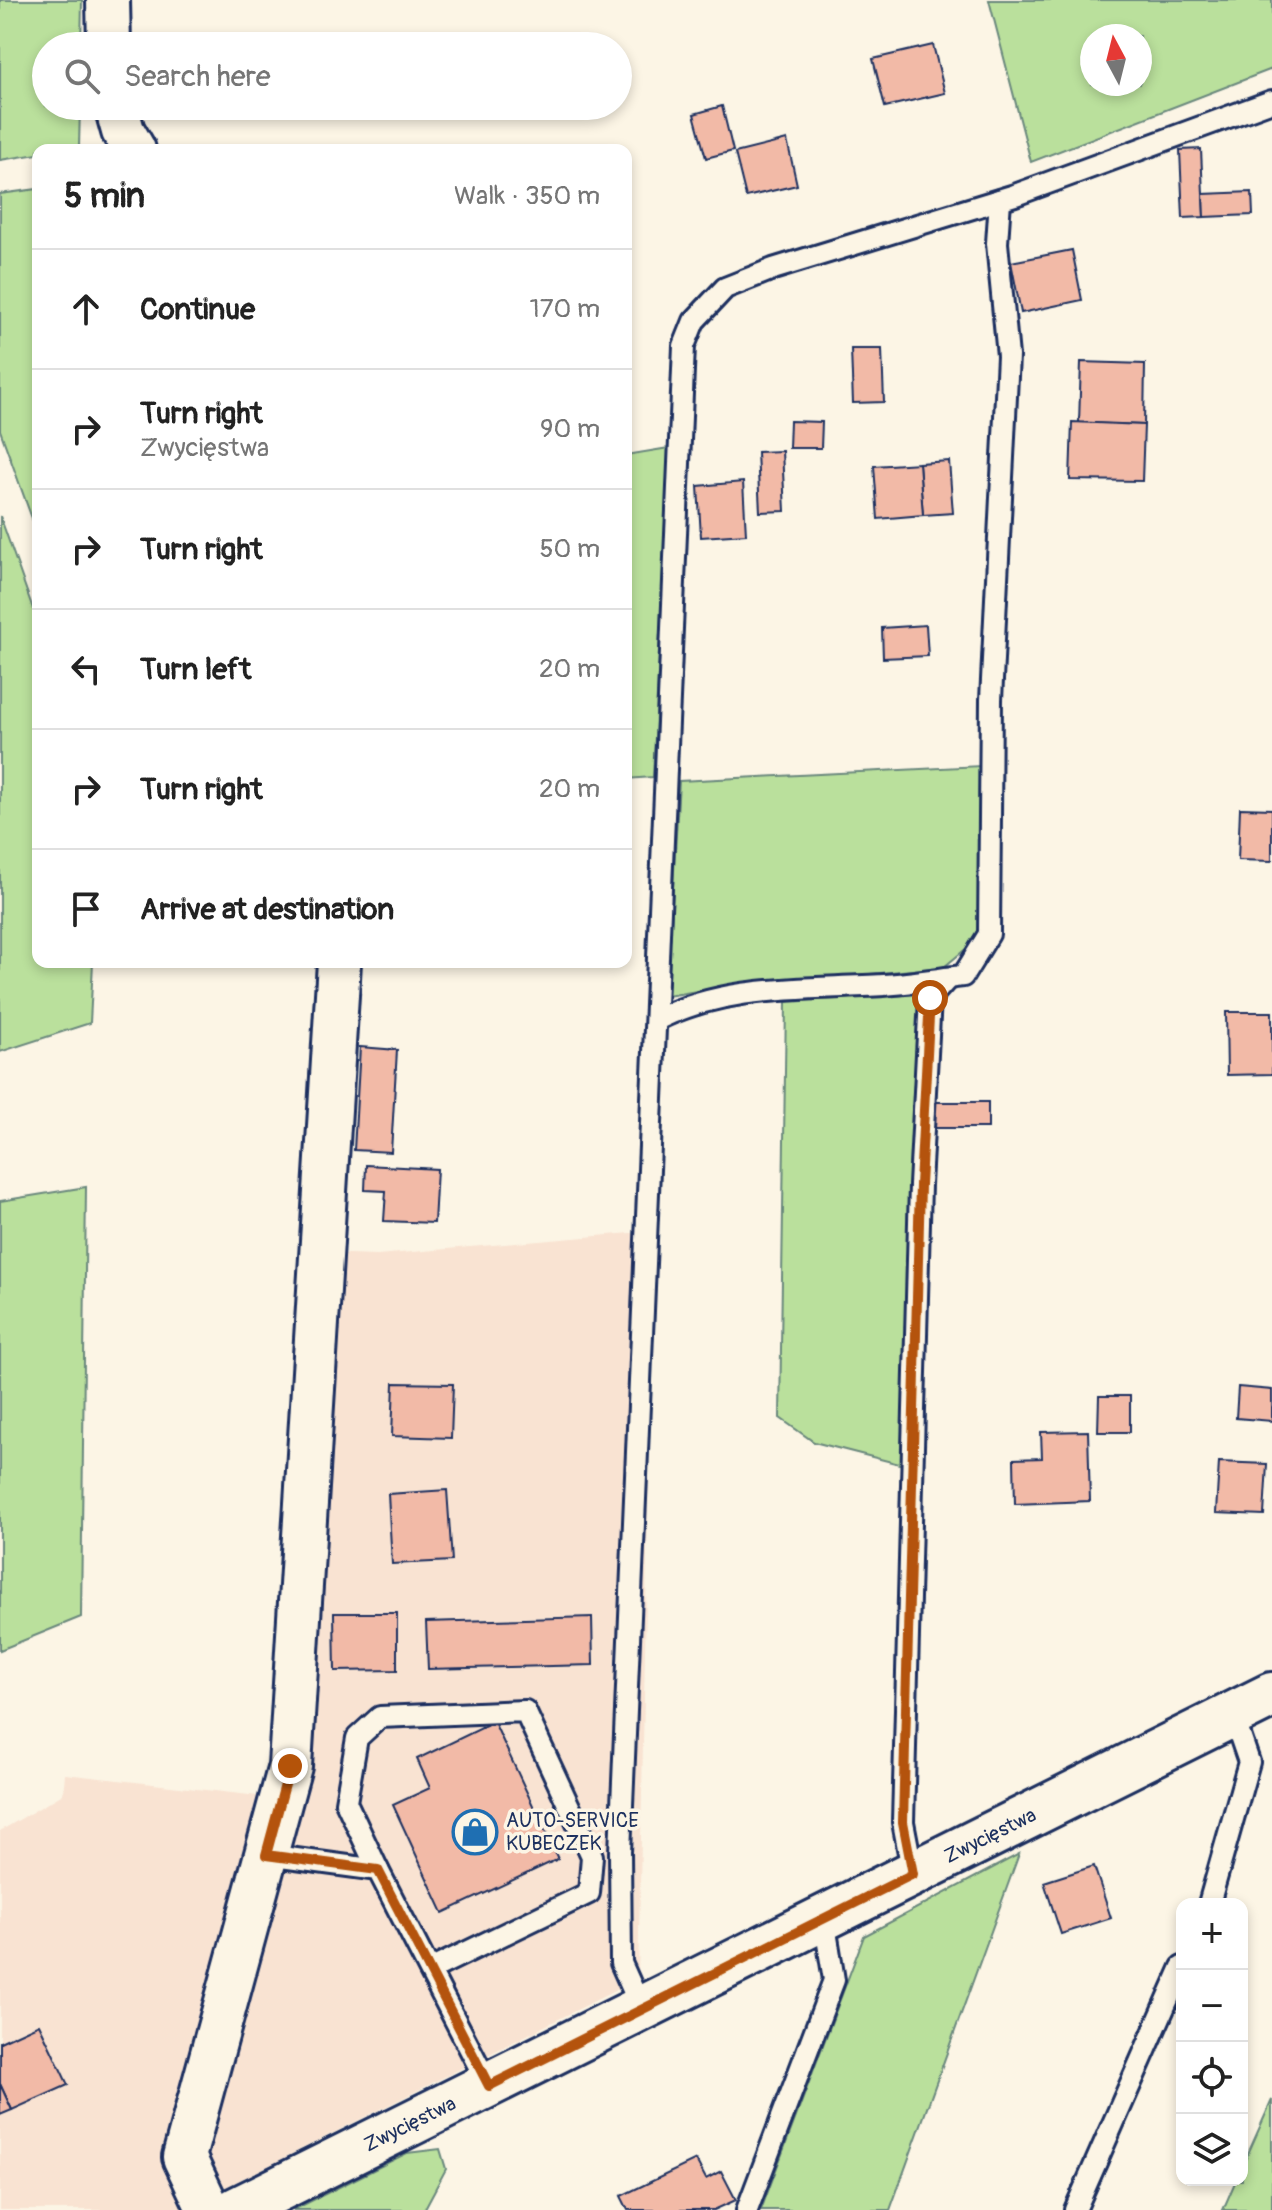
<!DOCTYPE html>
<html lang="en">
<head>
<meta charset="utf-8">
<style>
  :root { --surface:#fff; --page:#f2f2f2; --text:#222; --muted:#767676; --line:#e0e0e0 }
  body { margin:0; font-family:Pangolin,sans-serif; background:var(--page); color:var(--text) }
  .controls { position:absolute; right:24px; bottom:24px; display:grid; overflow:hidden; border-radius:16px; box-shadow:0 4px 12px #0003 }
  .controls button { width:72px; height:72px; display:grid; place-items:center; padding:0; border:0; border-bottom:2px solid var(--line); background:var(--surface); color:var(--text); font:40px sans-serif }
  .compass { position:absolute; left:1080px; top:24px; width:72px; height:72px; border-radius:50%; background:var(--surface); box-shadow:0 4px 12px #0003; rotate:353deg }
  .stop { position:absolute; width:24px; height:24px; margin:-18px; border:6px solid #b45309; border-radius:50%; background:#fff }
  .stop.end { background:#b45309; border-color:#fff; box-shadow:0 2px 8px #0008 }
  .list { margin:0; padding:0; list-style:none }
  h2 { display:flex; justify-content:space-between; align-items:center; height:104px; margin:0; padding:0 32px; font-size:34px }
  h2 small { font-size:26px; font-weight:400; color:var(--muted) }
  .list li { display:grid; grid-template-columns:52px 1fr auto; gap:24px; align-items:center; box-sizing:border-box; height:120px; padding:0 32px; border-top:2px solid var(--line) }
  .list b { display:block; font-size:30px; white-space:nowrap }
  .list p { margin:0; font-size:26px; white-space:nowrap; color:var(--muted) }
  .list em { font-size:26px; font-style:normal; color:var(--muted) }
  .icon { flex:none; width:44px; height:44px; fill:none; stroke:currentColor; stroke-width:2; stroke-linecap:round; stroke-linejoin:round }
  .map { position:relative; flex:none; width:1272px; height:2210px; overflow:hidden }
  .search { position:absolute; background:var(--surface); box-shadow:0 4px 12px #0003; left:32px; top:32px; width:600px; height:88px; display:flex; align-items:center; gap:20px; box-sizing:border-box; padding:0 28px; border-radius:44px; color:var(--muted); font-size:30px }
  .panel { position:absolute; background:var(--surface); box-shadow:0 4px 12px #0003; left:32px; top:144px; width:600px; height:824px; border-radius:16px }
  .map>svg:first-child { display:block }
</style>
</head>
<body>
<div class="map">
<svg width="1272" height="2210" viewBox="0 0 1272 2210">
  <rect width="100%" height="100%" fill="#fcf5e5"/>
  <filter id="ink" filterUnits="userSpaceOnUse"><feTurbulence type="fractalNoise" baseFrequency=".0125" numOctaves="2"/><feDisplacementMap in="SourceGraphic" scale="16" xChannelSelector="R" yChannelSelector="G"/><feConvolveMatrix kernelMatrix="1 2 1 2 8 2 1 2 1" color-interpolation-filters="sRGB"/></filter>
  <g filter="url(#ink)">
    <!-- built -->
    <path fill="#f9e3d2" d="M654 1231 638 1979 181 2210H0V1831L63 1794 65 1774 267 1797 321 1253 377 1255Z"/>
    <!-- green -->
    <g fill="#bae09c" stroke="#6a887d" stroke-width="2" fill-rule="evenodd">
      <path d="M0 0H82L81 46H46V106H80L79 148 38 150V154L0 160Z"/>
      <path d="M989 0H1272V69L1031 162ZM1092 36H1140V84H1092Z"/>
      <path d="M38 189V535L0 430V194Z"/>
      <path d="M669 448 653 777 626 779V455Z"/>
      <path d="M0 516 38 623V962H93L90 1023 0 1052Z"/>
      <path d="M981 766V924L968 947 944 967 709 989 667 996 679 781Z"/>
      <path d="M920 994 907 1466 814 1442 780 1418 786 1002Z"/>
      <path d="M86 1187 81 1617 0 1650V1201Z"/>
      <path d="M1019 1854 890 2210H761L864 1936Z"/>
      <path d="M1272 2100V2210H1223L1236 2180H1242V2167Z"/>
      <path d="M440 2149 446 2169 424 2210H293L407 2153Z"/>
    </g>
    <!-- building -->
    <g fill="#f2baa7" stroke="#1b2f5e" stroke-width="2">
      <path d="M933 45 945 93 885 107 873 59Z"/>
      <path d="M722 106 733 151 706 158 694 114Z"/>
      <path d="M787 140 797 185 746 197 735 153Z"/>
      <path d="M1201 149 1204 217 1183 218 1180 150Z"/>
      <path d="M1252 192 1253 215 1204 217 1203 194Z"/>
      <path d="M1072 250 1082 300 1021 313 1011 262Z"/>
      <path d="M851 349H882L884 402 853 403Z"/>
      <path d="M1081 362 1145 364 1144 425 1079 423Z"/>
      <path d="M790 421 822 422 821 448H789Z"/>
      <path d="M1072 422 1144 425 1142 481 1070 480Z"/>
      <path d="M782 451 785 511 760 512 757 452Z"/>
      <path d="M949 461 953 513 923 515 919 463Z"/>
      <path d="M919 463 923 515 878 519 874 466Z"/>
      <path d="M743 482 746 534 701 537 698 486Z"/>
      <path d="M926 625 928 656 883 658 882 628Z"/>
      <path d="M1240 808 1272 809V861L1238 860Z"/>
      <path d="M1226 1012H1272V1074L1227 1075Z"/>
      <path d="M360 1047 397 1050 391 1152 354 1150Z"/>
      <rect x="935" y="1102" width="53" height="26"/>
      <path d="M366 1165 437 1169 434 1223 384 1221 386 1191 365 1190Z"/>
      <path d="M394 1383 453 1384 451 1438 392 1436Z"/>
      <path d="M1238 1387 1272 1390V1421L1236 1418Z"/>
      <path d="M1099 1396H1130V1432H1098Z"/>
      <path d="M1088 1431 1090 1501 1015 1504 1014 1459 1042 1458 1041 1432Z"/>
      <path d="M1219 1462 1267 1464 1264 1515 1216 1513Z"/>
      <path d="M447 1490 452 1561 392 1564 388 1494Z"/>
      <path d="M334 1613H397V1670L335 1671Z"/>
      <path d="M592 1617 593 1665 428 1669 426 1622Z"/>
      <path d="M494 1722 558 1859 443 1913 393 1805 430 1788 417 1759Z"/>
      <path d="M1094 1866 1111 1918 1061 1934 1044 1882Z"/>
      <path d="M39 2024 68 2085 12 2110 0 2084V2042Z"/>
      <path d="M0 2084 12 2110 0 2115Z"/>
      <path d="M696 2160 706 2179 721 2171 736 2200 714 2210H628L621 2196Z"/>
    </g>
    <g fill="none" stroke-linecap="round" stroke-linejoin="round">
      <!-- service casing -->
      <g stroke="#1b2f5e" stroke-width="26">
        <g id="service">
          <path d="M656 1020C728 984 806 990 884 985 911 983 937 979 963 976L989 934 991 700 1008 356 997 243 1000 200"/>
          <path d="M266 1855 378 1870 489 2086"/>
          <path d="M378 1870 346 1802 357 1738 380 1717 525 1711 592 1856 589 1893 430 1970"/>
          <path d="M913 1874 903 1822 920 1185 930 998 948 978"/>
          <path d="M1209 1904 1249 1762 1233 1715"/>
          <path d="M642 2010 621 1963 620 1852 684 346 694 321 725 288 773 269 1015 195 1272 101"/>
          <path d="M747 2210 834 1980 824 1919"/>
          <path d="M1075 2210 1182 1967"/>
        </g>
      </g>
      <!-- minor casing -->
      <g stroke="#1b2f5e" stroke-width="48">
        <g id="minor">
          <path d="M108 0 109 46"/>
          <path d="M116 106 123 131 134 150"/>
          <path d="M209 2210 184 2157 290 1766 339 962"/>
        </g>
      </g>
      <!-- secondary casing -->
      <g stroke="#1b2f5e" stroke-width="50">
        <g id="secondary">
          <path id="s1" d="M236 2210 1272 1695"/>
        </g>
      </g>
      <!-- service -->
      <use href="#service" stroke="#fcf5e5" stroke-width="20"/>
      <!-- minor -->
      <use href="#minor" stroke="#fcf5e5" stroke-width="42"/>
      <!-- secondary -->
      <use href="#secondary" stroke="#fcf5e5" stroke-width="44"/>
    </g>
  </g>
  <g fill="none" stroke-linecap="round" stroke-linejoin="round" filter="url(#ink)">
    <!-- route -->
    <path stroke="#b45309" stroke-width="10" d="M290 1766 266 1855 378 1870 489 2086 913 1874 903 1822 920 1185 930 998"/>
  </g>
  <!-- icons -->
  <defs>
    <g id="shop-ring" transform="scale(2.3)"><circle r="9.5" fill="#fcf5e5" stroke="#1f6fb2" stroke-width="1.5"/><path d="M-5-2.5h2.3a2.7 3.5 0 0 1 5.4 0H5L5.5 6h-11ZM-1.5-2.5h3a1.5 2.3 0 0 0-3 0Z" fill="#1f6fb2"/></g>
  </defs>
  <g fill-rule="evenodd">
    <use href="#shop-ring" x="475" y="1832"/>
  </g>
  <g text-anchor="middle" dominant-baseline="central" stroke-width="7" stroke-linejoin="round" paint-order="stroke">
    <!-- poi labels -->
    <g font-size="20" fill="#1b2f5e" stroke="#fcf5e5" text-anchor="start">
      <text x="506" y="1820">AUTO-SERVICE<tspan x="506" dy="23">KUBECZEK</tspan></text>
    </g>
    <!-- street labels -->
    <g font-size="20" fill="#1b2f5e" stroke="#fcf5e5">
      <text stroke="none"><textPath href="#s1" startOffset="842">Zwycięstwa</textPath></text>
      <text stroke="none"><textPath href="#s1" startOffset="194">Zwycięstwa</textPath></text>
    </g>
  </g>
</svg>
<div class="controls">
<button>+</button>
<button>−</button>
<button><svg class="icon" aria-label="locate" viewBox="0 0 24 24"><circle cx="12" cy="12" r="6"/><path d="M12 2v4M12 18v4M2 12h4M18 12h4"/></svg></button>
<button><svg class="icon" aria-label="layers" viewBox="0 0 24 24"><path d="M12 4l9 5-9 5-9-5zM3 14l9 5 9-5"/></svg></button>
</div>
<svg class="compass" viewBox="-18 -18 36 36"><path d="M0-13l5 13h-10z" fill="#e53935"/><path d="M0 13l5-13h-10z" fill="#767676"/></svg>
<div class="stop" style="left:930px;top:998px"></div>
<div class="stop end" style="left:290px;top:1766px"></div>
<div class="search"><svg class="icon" aria-label="search" viewBox="0 0 24 24"><circle cx="10" cy="10" r="6"/><path d="M15 15l6 6"/></svg>Search here</div>
<section class="panel">
<h2>5 min<small>Walk · 350 m</small></h2>
<ul class="list">
<li><svg class="icon" aria-label="ahead" viewBox="0 0 24 24"><path d="M12 20V5M6 11l6-6 6 6"/></svg><div><b>Continue</b></div><em>170 m</em></li>
<li><svg class="icon" aria-label="right" viewBox="0 0 24 24"><path d="M7 20v-9h11M14 6l5 5-5 5"/></svg><div><b>Turn right</b><p>Zwycięstwa</p></div><em>90 m</em></li>
<li><svg class="icon" aria-label="right" viewBox="0 0 24 24"><path d="M7 20v-9h11M14 6l5 5-5 5"/></svg><div><b>Turn right</b></div><em>50 m</em></li>
<li><svg class="icon" aria-label="left" viewBox="0 0 24 24"><path d="M17 20v-9H6M10 6l-5 5 5 5"/></svg><div><b>Turn left</b></div><em>20 m</em></li>
<li><svg class="icon" aria-label="right" viewBox="0 0 24 24"><path d="M7 20v-9h11M14 6l5 5-5 5"/></svg><div><b>Turn right</b></div><em>20 m</em></li>
<li><svg class="icon" aria-label="arrive" viewBox="0 0 24 24"><path d="M6 21V4h12l-3 4 3 4H6"/></svg><div><b>Arrive at destination</b></div></li>
</ul>
</section>
</div>
</body>
</html>
